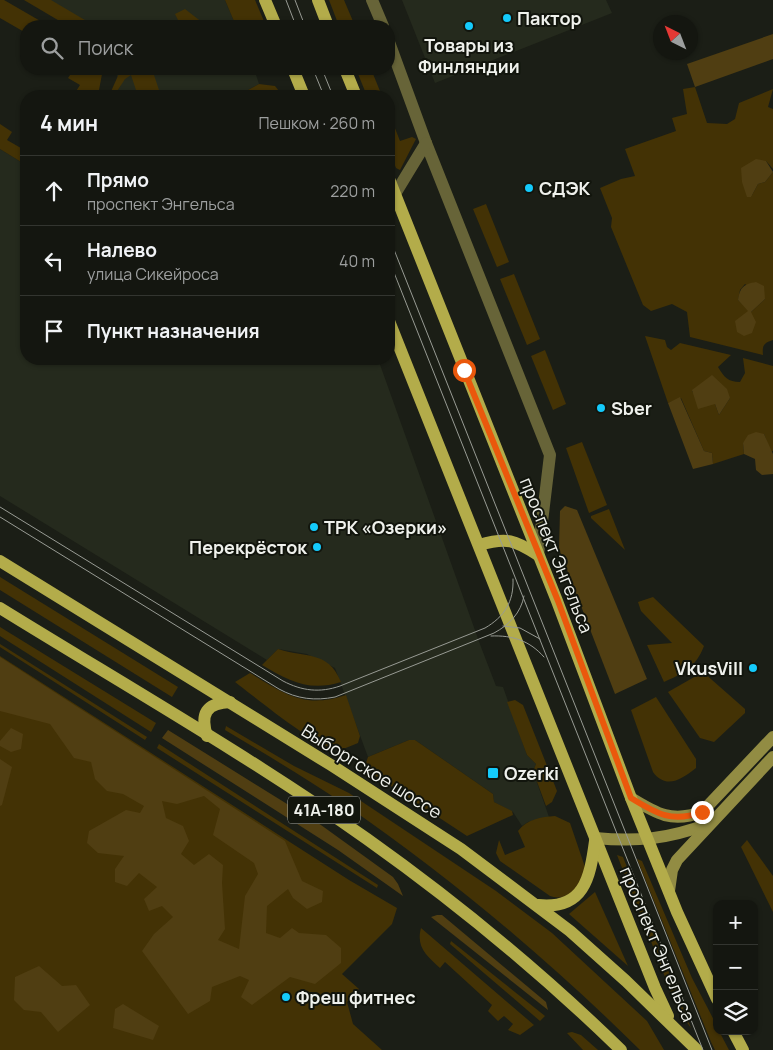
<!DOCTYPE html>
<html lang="ru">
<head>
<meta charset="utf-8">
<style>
  :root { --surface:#141610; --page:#1d1f19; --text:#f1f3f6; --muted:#9d9f9f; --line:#333530 }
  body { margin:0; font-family:Manrope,sans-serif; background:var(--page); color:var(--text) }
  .controls { position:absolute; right:15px; bottom:15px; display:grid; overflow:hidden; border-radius:10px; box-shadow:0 1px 4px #0004 }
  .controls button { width:45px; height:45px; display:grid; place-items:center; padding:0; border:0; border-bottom:1px solid var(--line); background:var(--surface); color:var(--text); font:25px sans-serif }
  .compass { position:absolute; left:653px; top:15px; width:45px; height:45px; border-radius:50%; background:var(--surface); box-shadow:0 1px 4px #0004; rotate:318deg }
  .stop { position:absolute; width:15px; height:15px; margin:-11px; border:4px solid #ea580c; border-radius:50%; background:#fff }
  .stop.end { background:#ea580c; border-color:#fff; box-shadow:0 1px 5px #0008 }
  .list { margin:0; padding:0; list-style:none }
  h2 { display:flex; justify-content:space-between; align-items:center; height:65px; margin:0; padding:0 20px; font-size:21px }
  h2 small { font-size:16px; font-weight:400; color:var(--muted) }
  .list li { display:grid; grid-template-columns:32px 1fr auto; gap:15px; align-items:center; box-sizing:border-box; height:70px; padding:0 20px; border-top:1px solid var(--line) }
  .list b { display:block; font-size:19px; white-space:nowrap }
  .list p { margin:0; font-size:16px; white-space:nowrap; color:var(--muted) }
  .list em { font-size:16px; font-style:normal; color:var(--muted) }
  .icon { flex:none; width:28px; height:28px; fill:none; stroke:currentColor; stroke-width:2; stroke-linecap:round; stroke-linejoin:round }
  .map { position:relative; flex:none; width:773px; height:1050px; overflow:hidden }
  .search { position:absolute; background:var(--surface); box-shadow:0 1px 4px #0004; left:20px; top:20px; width:375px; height:55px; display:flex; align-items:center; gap:12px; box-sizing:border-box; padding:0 18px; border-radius:20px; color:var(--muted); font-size:19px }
  .panel { position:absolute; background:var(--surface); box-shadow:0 1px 4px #0004; left:20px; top:90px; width:375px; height:275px; border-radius:20px }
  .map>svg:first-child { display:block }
</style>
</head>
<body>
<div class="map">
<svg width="773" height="1050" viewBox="0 0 773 1050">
  <rect width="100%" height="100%" fill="#1b1e16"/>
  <!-- built -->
  <g fill="#252a1d">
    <path d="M32 0H225L236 26H76Z"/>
    <path d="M402 0H606L612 13 435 83Z"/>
    <path d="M114 69H254L259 84 248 90 259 96H114L121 85Z"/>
    <path d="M0 149 26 165V359H378L481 647 496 686 503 687 527 755 536 764 533 771 549 817 528 822 522 826 513 812 494 802 493 794 415 740H409L368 757 335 668 307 654 278 649 267 660 0 496Z"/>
  </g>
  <!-- green -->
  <g fill="#433205" fill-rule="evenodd">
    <path d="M0 0H4L49 26H26V33L0 18Z"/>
    <path d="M24 0H51L95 26H68Z"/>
    <path d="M225 0H255L266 26H236Z"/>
    <path d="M329 0H344L355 26H339Z"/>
    <path d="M185 9 203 23 195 26H181L175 14Z"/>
    <path d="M74 69H103L99 90 95 96H73L80 85 68 78Z"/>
    <path d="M121 69H152L161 96H138L131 75 125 79 114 96H109Z"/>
    <path d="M356 69H371L382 96H367Z"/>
    <path d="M259 84 275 86 283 96H259L248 90Z"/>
    <path d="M695 87 707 123 727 124 735 119 739 103 773 89 768 107 773 109V169L766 161 751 197 758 184 765 182 773 172V340C764 343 762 345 763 355L690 337 687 312 672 304 651 311 643 305 611 227 612 218 600 188 621 179 635 176 625 149 676 131 672 118 687 114 683 89ZM745 284 765 299 751 312 738 300 740 290Z"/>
    <path d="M389 113 400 141 412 137 416 139 400 170 396 168 389 151Z"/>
    <path d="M0 124 12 132 7 140 26 151V165L0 149Z"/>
    <path d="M486 204 509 262 497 267 473 209Z"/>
    <path d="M514 274 540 339 527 345 500 279Z"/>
    <path d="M645 336 665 340 667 347 671 350 680 343 731 355 718 367C724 377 728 382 740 382L745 373 743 358 773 366V451L771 452 764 434 743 443 744 454 713 464 712 453 704 451 681 398 668 403ZM692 391 730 398 719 415 715 404 694 394Z"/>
    <path d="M545 350 566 404 553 410 531 356Z"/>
    <path d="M582 442 607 505 589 513 566 448Z"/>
    <path d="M609 509 625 550 591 518V516Z"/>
    <path d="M0 577 178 687 172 697 0 590Z"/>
    <path d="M653 597 704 646C696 667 684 673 664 682L647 645 672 643 641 611 638 602Z"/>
    <path d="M0 627 156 723 151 732 0 636Z"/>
    <path d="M0 644 147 737 145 740 0 647Z"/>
    <path d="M278 649C305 658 328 650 341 682 309 692 289 681 262 665Z"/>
    <path d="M0 656 349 880 397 908 392 924 342 974 359 989 347 1002 353 1024 382 1050H0Z"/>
    <path d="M703 672 745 709V713L714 742 700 738 668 692Z"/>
    <path d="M250 673C285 694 304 709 346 695L360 736 358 743C351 746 343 750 336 749 315 747 255 697 235 682Z"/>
    <path d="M656 697 696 759V768C682 779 666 790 653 772L631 710Z"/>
    <path d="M515 700 523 705 557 791 552 802 546 806 533 771 536 764 527 755 507 702Z"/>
    <path d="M226 726 294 766 349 793 496 891 552 933 647 1021 664 1050H640C549 960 450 877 344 804 306 778 265 754 225 730Z"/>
    <path d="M409 740H415L493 794 494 802 512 811 513 815 467 836 368 771 365 766 368 757Z"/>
    <path d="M159 744 378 885 377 888 157 748Z"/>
    <path d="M555 816 570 823 585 867C585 883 568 903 550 896L500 861 496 853 499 840 505 855 525 847 518 831C527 819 541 817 555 816Z"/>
    <path d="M747 840 773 876V912L741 847Z"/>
    <path d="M617 855 623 857 691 1028 678 1010Z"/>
    <path d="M637 859 642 861 692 978 717 1026V1031H719L729 1050H715L711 1042Z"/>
    <path d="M595 892 628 966 569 914Z"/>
    <path d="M421 928 534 1025 520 1035 508 1030 513 1024 504 1016 498 1021 488 1011 492 1005 445 962 440 968C426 955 416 947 421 928Z"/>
    <path d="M451 941 545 1016 540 1021 450 944Z"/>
    <path d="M572 1032 581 1035 598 1050H583L567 1033Z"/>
  </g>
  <!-- forest -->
  <g fill="#503e12" fill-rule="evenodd">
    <path d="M773 34V59L695 87 687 64Z"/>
    <path d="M756 159 766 161 773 172 765 182 758 184 751 197H747L742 182 741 168Z"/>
    <path d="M756 282 764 286 765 299 751 312 756 322 752 333 744 336 737 332 735 321 748 311 738 300C740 287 744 284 756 282Z"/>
    <path d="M712 375 727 389 730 398 719 415 715 404 698 409 692 390Z"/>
    <path d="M680 397 704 451 712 453 713 464 693 469 668 403Z"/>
    <path d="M756 432 764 434 773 454V474L762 475 756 470 755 459 744 454 743 443 748 435Z"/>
    <path d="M565 506 577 510 647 679 615 694 559 549 560 511Z"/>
    <path d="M0 657 285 841 302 881 323 891 322 902 307 909 293 898 288 889 267 906 266 933 280 938 292 928 299 933 326 935 341 948V963L315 984 290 977 252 1005 241 997 249 980 240 976 212 987 210 1001 188 1014 142 951 154 934 173 917 162 906 149 911 144 899 157 887 139 873 127 886 115 882V869L124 856 98 853 87 843 89 831 126 810 140 813 144 806 123 794 107 791 95 779 91 762 74 758 50 724 0 711ZM204 796 220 809 213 835 254 863 258 874 245 896 239 949 218 940 225 929 222 883 223 865 209 854 194 865 181 854 189 841 183 826 166 818 162 801 177 804Z"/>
    <path d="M11 728 23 734 21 749 11 752 0 746V741Z"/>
    <path d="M168 730 321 825 393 877 398 884 403 896 338 850 162 738Z"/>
    <path d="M0 759 12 767 2 805 0 806Z"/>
    <path d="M437 915H442L546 1002 548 1010 431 917Z"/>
    <path d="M39 966 62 986 76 985 90 1005 58 1032 41 1012 24 1010 14 1000 15 977Z"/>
    <path d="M123 1004 159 1026 153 1040 113 1028 115 1009Z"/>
  </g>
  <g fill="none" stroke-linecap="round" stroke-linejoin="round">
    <!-- street -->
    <g stroke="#676438" stroke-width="12">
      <path d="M372 0 383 26"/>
      <path d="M389 42 426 143 550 455 538 555"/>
      <path d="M395 194 426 143"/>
    </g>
    <!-- secondary -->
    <g stroke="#928c43" stroke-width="12">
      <path d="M631 798C657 814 672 823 702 812L773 737"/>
      <path d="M595 838C637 842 668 839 708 824"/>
      <path d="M669 891 672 870 677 860 773 757"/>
    </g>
    <!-- primary -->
    <g stroke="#b3ac4a" stroke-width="12">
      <path d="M265 0 276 26"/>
      <path d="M318 0 328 26"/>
      <path d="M293 69 304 96"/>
      <path d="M345 69 356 96"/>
      <path d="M389 179 557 601 631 798 677 912 717 999"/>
      <path d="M389 321 655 988 668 1016"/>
      <path d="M479 545C507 537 515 540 538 555"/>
      <path d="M0 561 331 765 461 849 570 931 626 981 697 1050"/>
      <path d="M0 608C123 684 249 756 367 839 457 903 542 973 621 1050"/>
      <path d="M207 736C200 714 206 703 230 702"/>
      <path d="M538 905C584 910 590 878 595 841"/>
      <path d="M733 1031 743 1050"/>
    </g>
    <!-- tram -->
    <g stroke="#989b94" stroke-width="1">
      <path d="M286 0 296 26"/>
      <path d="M295 0 305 26"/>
      <path d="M313 69 324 96"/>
      <path d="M322 69 333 96"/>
      <path d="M389 237 712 1050"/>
      <path d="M389 260 703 1050"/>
      <path d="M0 507 283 681C302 691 320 693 340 686L485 628C504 617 514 602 513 579"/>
      <path d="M0 517 279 689C297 699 315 701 335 697L494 633C509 625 521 613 524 596"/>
      <path d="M503 626 520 628 540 639"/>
      <path d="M491 636C513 635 530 641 544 657"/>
    </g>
  </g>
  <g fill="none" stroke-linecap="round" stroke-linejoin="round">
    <!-- route -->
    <path stroke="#ea580c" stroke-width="6" d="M464 370 558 601 631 798C657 814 672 823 702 812"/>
  </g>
  <!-- markers -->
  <g fill="#14cafb" stroke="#12150d" stroke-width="2">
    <circle cx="507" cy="18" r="5"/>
    <circle cx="469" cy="26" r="5"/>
    <circle cx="529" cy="188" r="5"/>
    <circle cx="601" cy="408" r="5"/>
    <circle cx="314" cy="527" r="5"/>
    <circle cx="317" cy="547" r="5"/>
    <circle cx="753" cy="668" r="5"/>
    <rect x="487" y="767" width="12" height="12" rx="2.5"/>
    <circle cx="286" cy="997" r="5"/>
  </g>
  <g text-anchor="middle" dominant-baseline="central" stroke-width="4" stroke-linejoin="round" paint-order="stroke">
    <!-- shield labels -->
    <rect fill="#12150d" stroke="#adafa9" stroke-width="1" x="288" y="796.5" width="72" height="27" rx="4"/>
    <g font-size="16" font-weight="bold" fill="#eff1ec">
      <text x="324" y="810">41А-180</text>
    </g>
    <!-- poi labels -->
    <g font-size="18" font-weight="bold" fill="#eff1ec" stroke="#12150d" text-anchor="start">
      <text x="517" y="18">Пактор</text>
      <text x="469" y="45" text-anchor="middle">Товары из<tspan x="469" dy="21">Финляндии</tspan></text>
      <text x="539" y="188">СДЭК</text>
      <text x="611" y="408">Sber</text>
      <text x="324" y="527">ТРК «Озерки»</text>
      <text x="307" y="547" text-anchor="end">Перекрёсток</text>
      <text x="743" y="668" text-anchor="end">VkusVill</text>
      <text x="504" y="773">Ozerki</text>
      <text x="296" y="997">Фреш фитнес</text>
    </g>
    <!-- street labels -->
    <g font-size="18" fill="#eff1ec" stroke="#12150d">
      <text transform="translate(557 555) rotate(68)">проспект Энгельса</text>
      <text transform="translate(372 771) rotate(32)">Выборгское шоссе</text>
      <text transform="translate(658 944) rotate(67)">проспект Энгельса</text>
    </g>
  </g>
</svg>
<div class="controls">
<button>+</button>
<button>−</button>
<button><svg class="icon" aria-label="layers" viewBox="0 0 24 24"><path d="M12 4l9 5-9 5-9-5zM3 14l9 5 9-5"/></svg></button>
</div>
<svg class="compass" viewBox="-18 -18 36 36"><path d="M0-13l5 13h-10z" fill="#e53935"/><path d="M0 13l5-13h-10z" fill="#9d9f9f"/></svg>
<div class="stop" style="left:464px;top:370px"></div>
<div class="stop end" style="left:702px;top:812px"></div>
<div class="search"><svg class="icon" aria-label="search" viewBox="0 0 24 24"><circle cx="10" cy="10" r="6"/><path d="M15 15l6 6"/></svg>Поиск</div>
<section class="panel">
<h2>4 мин<small>Пешком · 260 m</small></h2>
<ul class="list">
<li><svg class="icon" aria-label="ahead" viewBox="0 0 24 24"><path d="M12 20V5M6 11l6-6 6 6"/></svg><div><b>Прямо</b><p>проспект Энгельса</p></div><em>220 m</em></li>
<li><svg class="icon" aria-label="left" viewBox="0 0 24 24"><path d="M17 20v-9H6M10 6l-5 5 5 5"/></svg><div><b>Налево</b><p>улица Сикейроса</p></div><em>40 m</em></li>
<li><svg class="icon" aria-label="arrive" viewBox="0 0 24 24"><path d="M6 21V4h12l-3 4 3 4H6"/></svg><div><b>Пункт назначения</b></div></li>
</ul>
</section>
</div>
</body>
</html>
